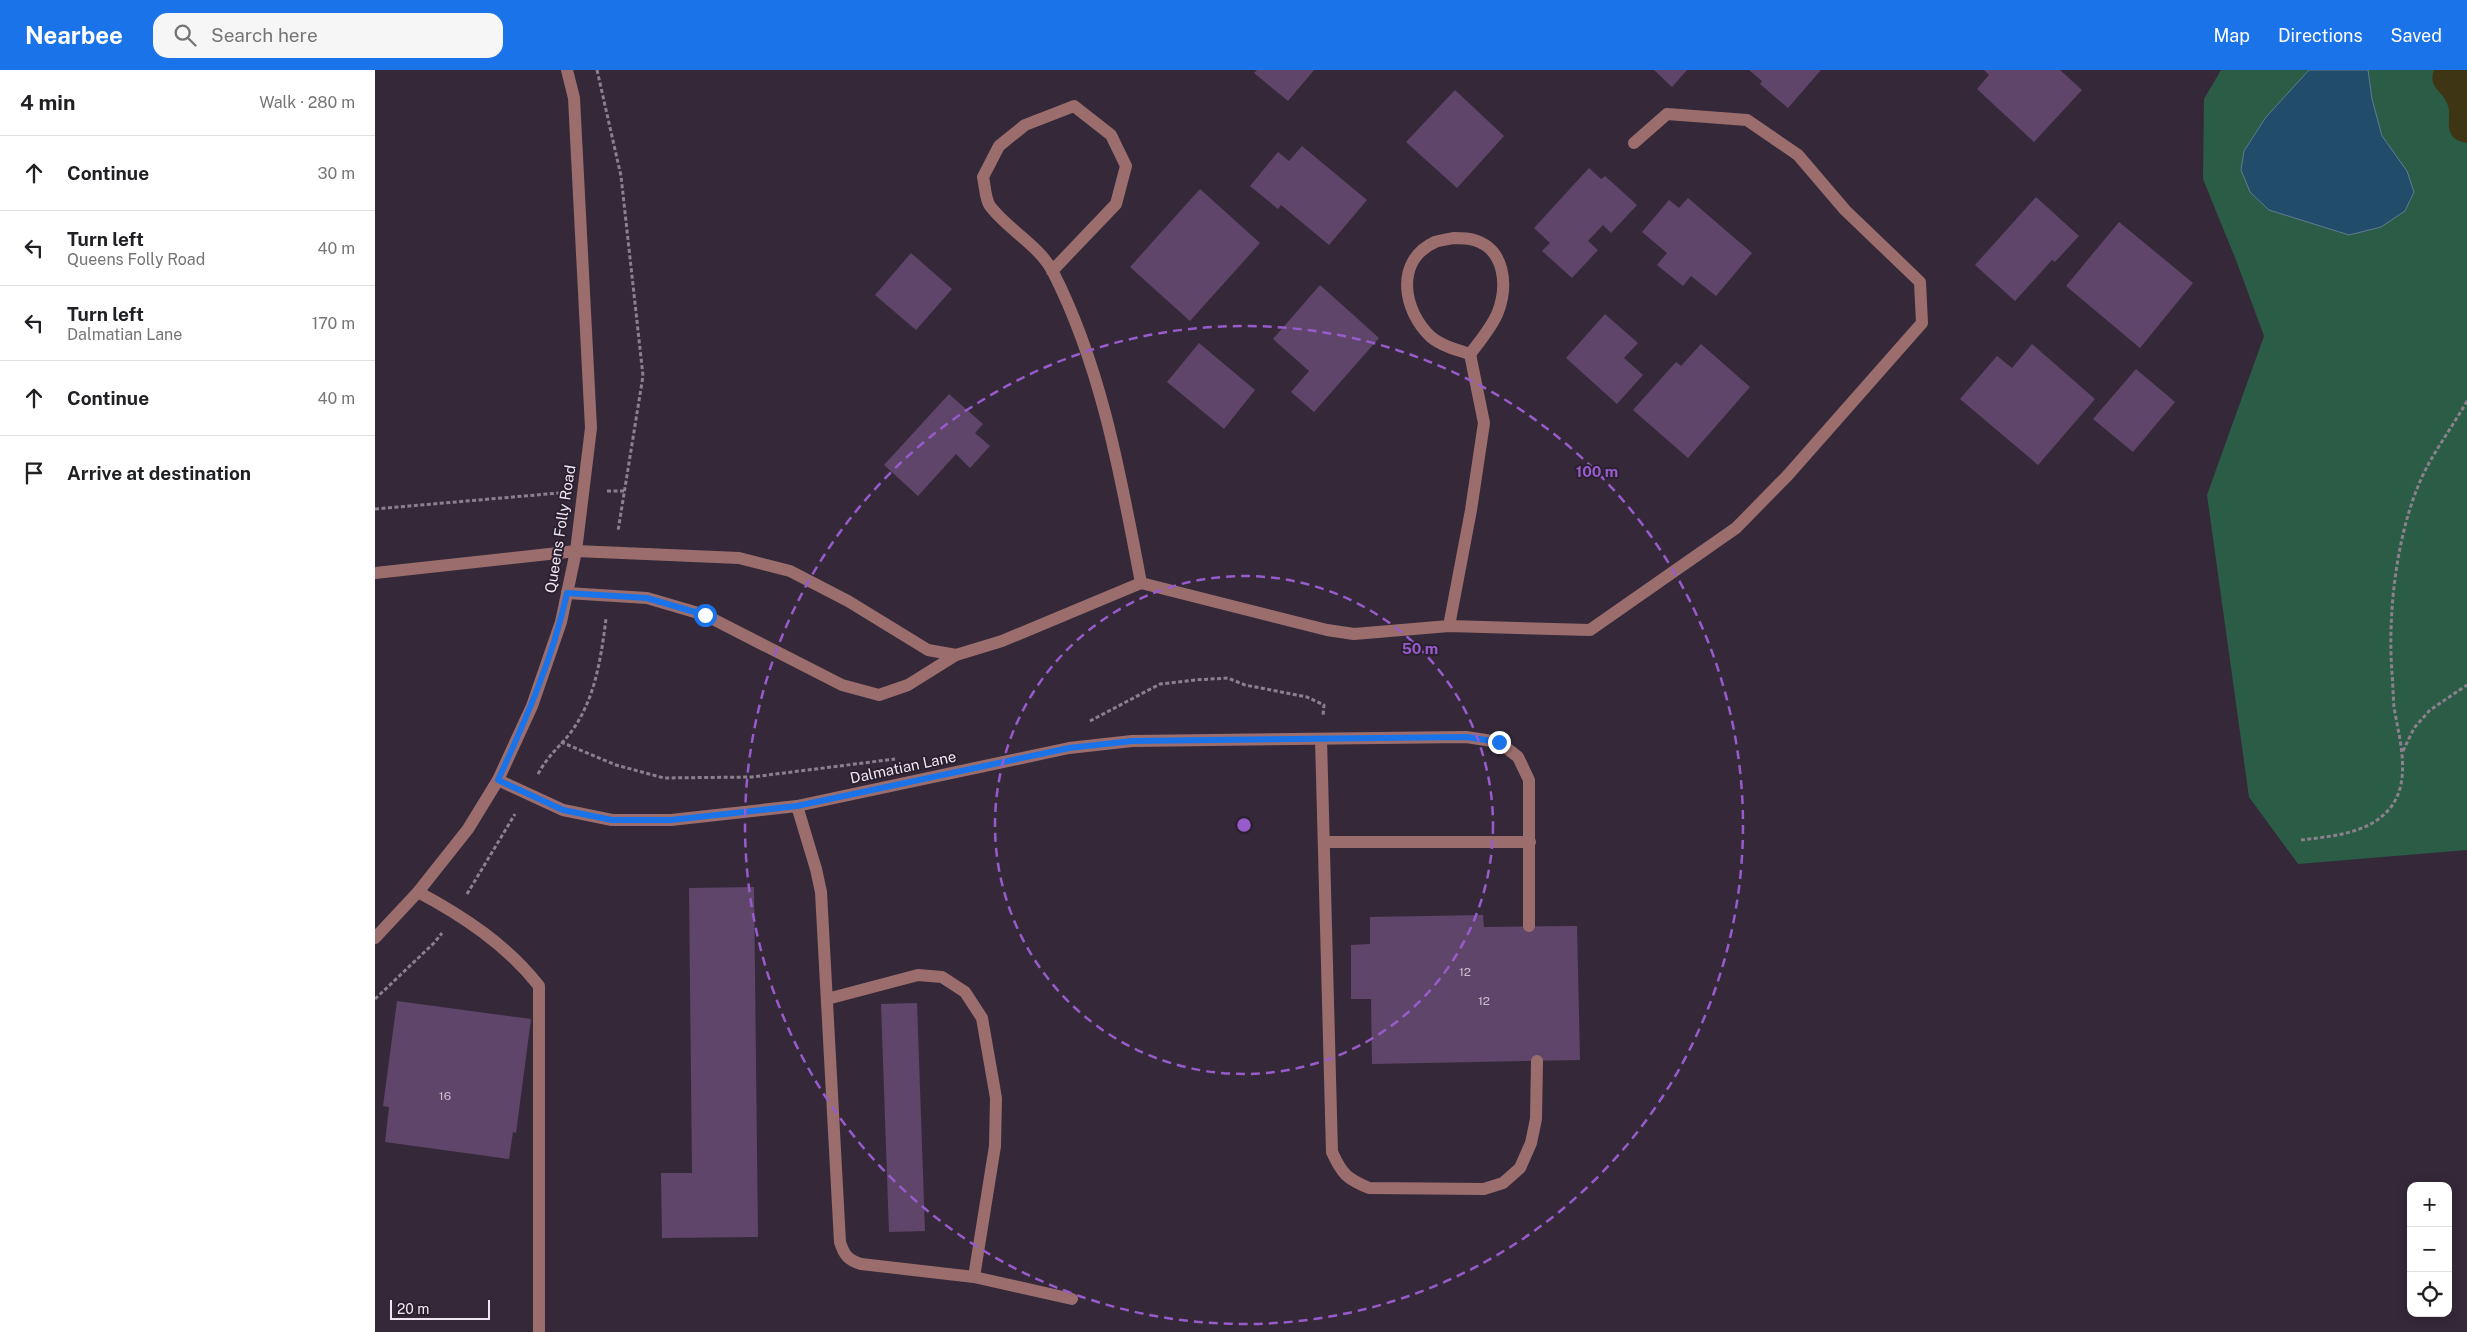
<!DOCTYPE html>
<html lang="en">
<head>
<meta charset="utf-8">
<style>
  :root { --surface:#fff; --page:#f6f6f6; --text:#202124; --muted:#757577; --line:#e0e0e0; --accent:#1a73e8 }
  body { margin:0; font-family:"Public Sans",sans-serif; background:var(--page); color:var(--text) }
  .controls { position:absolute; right:15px; bottom:15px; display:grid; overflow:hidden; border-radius:10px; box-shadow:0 2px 12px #0003 }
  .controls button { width:45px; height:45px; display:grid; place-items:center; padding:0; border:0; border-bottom:1px solid var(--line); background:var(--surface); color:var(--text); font:25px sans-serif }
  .scale { position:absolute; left:15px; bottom:12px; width:100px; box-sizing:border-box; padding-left:5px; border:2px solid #efe7f2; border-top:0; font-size:14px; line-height:18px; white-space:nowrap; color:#efe7f2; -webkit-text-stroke:4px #2b202f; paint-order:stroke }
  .stop { position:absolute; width:15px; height:15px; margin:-11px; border:4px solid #1a73e8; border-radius:50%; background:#fff }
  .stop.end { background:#1a73e8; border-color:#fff; box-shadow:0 1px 5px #0008 }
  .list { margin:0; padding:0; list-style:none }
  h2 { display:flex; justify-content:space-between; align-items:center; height:65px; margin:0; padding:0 20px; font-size:21px }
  h2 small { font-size:16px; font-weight:400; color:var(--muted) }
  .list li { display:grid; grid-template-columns:32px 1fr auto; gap:15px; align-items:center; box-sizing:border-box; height:75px; padding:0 20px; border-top:1px solid var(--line) }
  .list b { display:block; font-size:19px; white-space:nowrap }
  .list p { margin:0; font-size:16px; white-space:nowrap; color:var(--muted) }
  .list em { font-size:16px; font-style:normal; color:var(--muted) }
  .icon { flex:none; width:28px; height:28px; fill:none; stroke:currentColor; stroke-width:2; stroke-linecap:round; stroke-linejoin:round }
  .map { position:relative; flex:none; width:2092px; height:1262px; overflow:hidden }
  header { display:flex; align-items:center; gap:30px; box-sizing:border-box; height:70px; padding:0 25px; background:var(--accent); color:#fff }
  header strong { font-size:24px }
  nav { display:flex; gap:28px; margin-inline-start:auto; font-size:18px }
  .search { width:350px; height:45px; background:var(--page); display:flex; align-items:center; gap:12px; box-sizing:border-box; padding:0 18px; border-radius:15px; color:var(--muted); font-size:19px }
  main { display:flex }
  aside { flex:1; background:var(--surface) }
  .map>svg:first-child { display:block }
</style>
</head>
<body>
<header>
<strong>Nearbee</strong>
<div class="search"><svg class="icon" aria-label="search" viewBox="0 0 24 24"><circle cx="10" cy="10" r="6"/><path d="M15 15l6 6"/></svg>Search here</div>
<nav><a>Map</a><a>Directions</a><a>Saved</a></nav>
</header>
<main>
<aside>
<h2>4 min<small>Walk · 280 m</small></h2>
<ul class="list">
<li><svg class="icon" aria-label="ahead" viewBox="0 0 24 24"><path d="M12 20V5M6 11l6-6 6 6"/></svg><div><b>Continue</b></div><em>30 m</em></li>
<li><svg class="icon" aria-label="left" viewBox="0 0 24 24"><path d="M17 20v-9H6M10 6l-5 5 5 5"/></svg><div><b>Turn left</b><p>Queens Folly Road</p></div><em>40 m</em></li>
<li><svg class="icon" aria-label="left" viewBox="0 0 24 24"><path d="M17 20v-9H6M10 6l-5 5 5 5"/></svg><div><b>Turn left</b><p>Dalmatian Lane</p></div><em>170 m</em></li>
<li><svg class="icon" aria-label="ahead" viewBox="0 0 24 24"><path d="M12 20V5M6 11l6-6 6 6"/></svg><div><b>Continue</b></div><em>40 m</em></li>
<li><svg class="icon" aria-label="arrive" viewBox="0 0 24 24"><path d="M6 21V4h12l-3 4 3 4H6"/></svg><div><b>Arrive at destination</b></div></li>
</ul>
</aside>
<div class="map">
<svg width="2092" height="1262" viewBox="0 0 2092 1262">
  <rect width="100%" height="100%" fill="#352939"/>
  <!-- green -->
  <path fill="#2b5c46" d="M1846 0H2092V780L1923 794 1874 727 1832 425 1889 266 1861 190 1828 109 1829 29Z"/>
  <!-- sand -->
  <path fill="#3e3515" d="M2059 0H2092V73C2086 72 2079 70 2076 64 2071 54 2077 44 2072 33 2066 20 2053 17 2059 0Z"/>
  <!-- water -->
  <path fill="#224d6a" stroke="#607b93" d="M1934 0H1993L1997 29 2007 66 2032 101 2039 122 2030 141 2006 157 1974 165 1894 140 1875 122 1866 100 1869 81 1891 47Z"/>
  <!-- building -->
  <g fill="#5f456a">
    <path d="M882 0H939L913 31 879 3Z"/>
    <path d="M1279 0H1312L1297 17Z"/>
    <path d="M1374 0H1446L1413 38 1385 14 1387 11Z"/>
    <path d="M1609 0H1685L1707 20 1659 72 1602 19 1614 5Z"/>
    <path d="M1080 20 1129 66 1082 118 1031 72Z"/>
    <path d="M927 76 992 130 954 175 906 135 903 139 875 116 903 82 914 91Z"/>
    <path d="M1214 98 1226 109 1230 106 1262 135 1236 163 1228 155 1213 171 1223 180 1197 208 1167 181 1175 173 1159 158Z"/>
    <path d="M825 119 885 173 815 251 755 197Z"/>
    <path d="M1661 127 1704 166 1680 192 1677 190 1640 231 1600 195Z"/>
    <path d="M1313 128 1377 183 1341 226 1316 206 1308 216 1282 195 1292 183 1267 162 1294 130 1304 138Z"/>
    <path d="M1744 152 1818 213 1765 278 1691 216Z"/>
    <path d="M536 183 577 219 541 260 500 225Z"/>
    <path d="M945 215 1004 268 939 342 916 322 934 301 898 269Z"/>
    <path d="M1230 244 1263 273 1249 288 1268 305 1242 334 1191 288Z"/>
    <path d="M824 273 880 320 849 359 792 312Z"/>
    <path d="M1326 274 1375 317 1313 388 1258 340 1301 292 1306 296Z"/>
    <path d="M1657 274 1720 329 1663 395 1585 329 1622 286 1637 298Z"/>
    <path d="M1761 299 1800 332 1758 382 1718 349Z"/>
    <path d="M574 324 608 354 600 363 615 376 595 398 581 384 543 426 509 395Z"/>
    <path d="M379 817 383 1167 287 1168 286 1103H317L314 818Z"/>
    <path d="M1108 845 1109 857 1202 856 1205 990 997 994 996 929H976V875L995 874V847Z"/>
    <path d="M22 931 156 949 141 1063 138 1062 134 1089 10 1072 14 1037 8 1036Z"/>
    <path d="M542 933 550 1161 514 1162 506 934Z"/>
  </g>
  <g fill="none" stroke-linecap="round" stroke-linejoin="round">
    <!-- path -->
    <g stroke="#8b818e" stroke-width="3" stroke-dasharray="4 2.5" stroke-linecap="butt">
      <path d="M222 0 246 106 268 306 243 461"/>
      <path d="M232 421H249"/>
      <path d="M0 439 184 423"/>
      <path d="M715 651 785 614 820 610 853 608 870 615 932 627 949 635 948 646"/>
      <path d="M186 672 241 695 289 708 377 707 520 689"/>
      <path d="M2028 681 2039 658 2055 640 2092 615"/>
      <path d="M163 704C174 684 184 678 196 662 220 630 226 588 231 549"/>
      <path d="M1926 770C1957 766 1995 764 2016 737 2037 709 2024 668 2019 637 2018 626 2018 614 2017 603 2012 539 2023 449 2054 393 2066 372 2080 352 2092 331"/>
      <path d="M92 824 140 744"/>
      <path d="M0 929 59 873 67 863"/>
    </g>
    <!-- minor -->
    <g stroke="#9b6e6d" stroke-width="12">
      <path d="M1079 168C1085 168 1093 168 1099 170 1130 179 1133 215 1123 242 1117 257 1105 271 1095 284 1082 280 1067 276 1056 267 1028 241 1019 191 1060 172 1066 170 1073 169 1079 168Z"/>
      <path d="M677 201 741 134 751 96 736 65 699 36 650 55 624 76 608 107C610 115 610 129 615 136 633 160 664 175 678 202 727 298 746 408 766 513"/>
      <path d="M0 503 201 481 364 488 415 501 473 531 553 580 581 585 627 571 766 513 952 560 979 564 1074 556 1215 560 1361 458 1413 405 1547 253 1545 212 1470 140 1423 85 1372 50 1292 44 1259 73"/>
      <path d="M192 523 272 528 330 545 467 615 504 625 533 615 581 585"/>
      <path d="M1074 556 1096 440 1109 353 1095 284"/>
      <path d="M946 669 957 1082C967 1104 972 1109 994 1118L1109 1119 1128 1113 1145 1098 1156 1073 1161 1049 1162 991"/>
      <path d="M123 710 188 740 237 750H296L422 736 694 678 757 671 1091 667 1124 672 1143 687 1154 710V856"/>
      <path d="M422 736 441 799 446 822 465 1172C469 1185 473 1190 486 1194L599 1207 697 1229"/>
      <path d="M949 772H1155"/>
      <path d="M43 822C88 846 132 875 164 916V1262"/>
      <path d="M0 868 43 822 93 759 123 710 157 636 186 552 201 481 216 358 199 28 192 0"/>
      <path d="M452 929 543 905 567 907 590 922 607 948 621 1028 620 1076 599 1207"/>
    </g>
  </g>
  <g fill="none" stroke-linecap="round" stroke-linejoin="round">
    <!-- route -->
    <path stroke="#1a73e8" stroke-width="6" d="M330 545 272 528 192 523C178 588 151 649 123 710L188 740 237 750H296L422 736 694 678 757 671 1091 667 1124 672"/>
  </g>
  <!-- distance rings -->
  <g fill="none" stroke="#985bcc" stroke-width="2.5" stroke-dasharray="9 6">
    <circle cx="869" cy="755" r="249"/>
    <circle cx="869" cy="755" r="499"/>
  </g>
  <g text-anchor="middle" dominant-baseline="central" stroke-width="4" stroke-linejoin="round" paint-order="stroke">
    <!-- number labels -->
    <g font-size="12" fill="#cbbed0">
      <text x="1090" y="902">12</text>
      <text x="1109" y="931">12</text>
      <text x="70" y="1026">16</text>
    </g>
    <!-- street labels -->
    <g font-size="15" fill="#efe7f2" stroke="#2b202f">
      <text transform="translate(185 459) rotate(-81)">Queens Folly Road</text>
      <text transform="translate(528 697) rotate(-12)">Dalmatian Lane</text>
    </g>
  </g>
  <circle cx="869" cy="755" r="8" fill="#985bcc" stroke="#2b202f" stroke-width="2.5"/>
  <g font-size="15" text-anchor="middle" font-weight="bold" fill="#985bcc" stroke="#2b202f" stroke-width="4" stroke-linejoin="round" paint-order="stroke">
    <text x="1222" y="407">100 m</text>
    <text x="1045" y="584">50 m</text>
  </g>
</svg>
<div class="controls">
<button>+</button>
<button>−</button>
<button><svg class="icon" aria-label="locate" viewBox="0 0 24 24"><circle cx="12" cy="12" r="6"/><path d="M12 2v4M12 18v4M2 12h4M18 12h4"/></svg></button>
</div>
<div class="scale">20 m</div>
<div class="stop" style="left:330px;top:545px"></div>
<div class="stop end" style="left:1124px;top:672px"></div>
</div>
</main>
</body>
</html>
